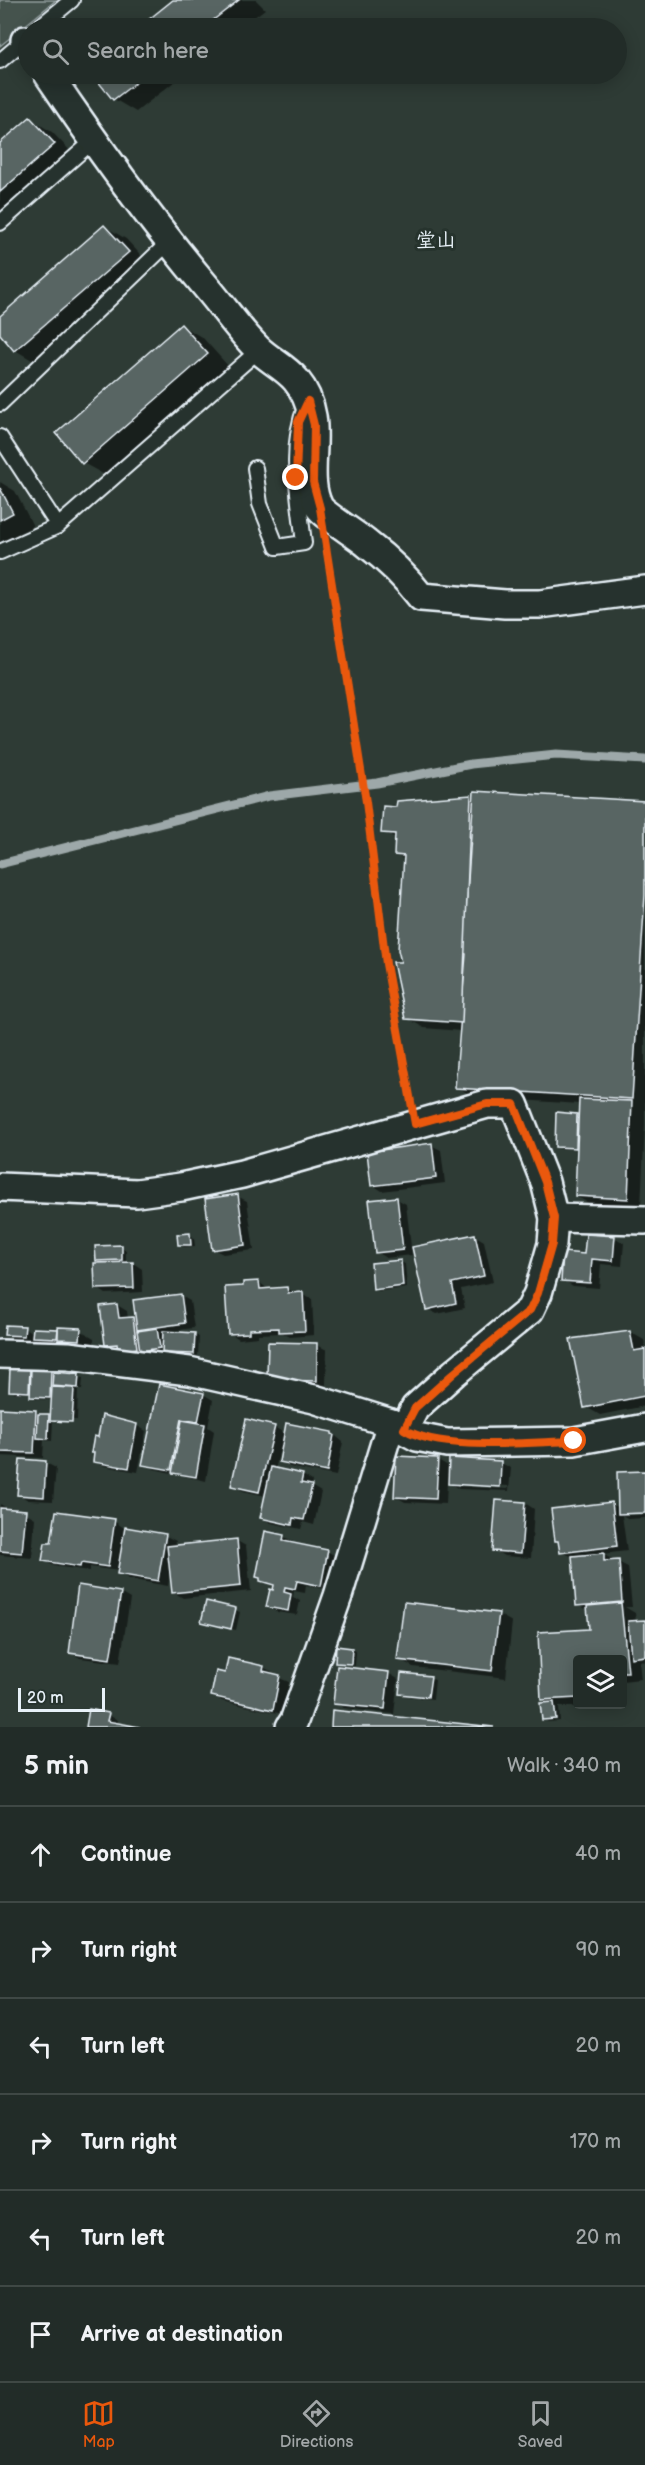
<!DOCTYPE html>
<html lang="en">
<head>
<meta charset="utf-8">
<style>
  :root { --surface:#222c28; --page:#2a3430; --text:#f1f3f6; --muted:#a2a7a8; --line:#3f4845; --accent:#ea580c }
  body { margin:0; font-family:"Balsamiq Sans","Klee One",sans-serif; background:var(--page); color:var(--text) }
  .controls { position:absolute; right:18px; bottom:18px; display:grid; overflow:hidden; border-radius:6px; box-shadow:0 3px 15px #0003 }
  .controls button { width:54px; height:54px; display:grid; place-items:center; padding:0; border:0; border-bottom:2px solid var(--line); background:var(--surface); color:var(--text); font:30px sans-serif }
  .scale { position:absolute; left:18px; bottom:15px; width:87px; box-sizing:border-box; padding-left:6px; border:3px solid #e8f1f8; border-top:0; font-size:16px; line-height:21px; white-space:nowrap; color:#e8f1f8; -webkit-text-stroke:4px #26332d; paint-order:stroke }
  .stop { position:absolute; width:18px; height:18px; margin:-14px; border:4px solid #ea580c; border-radius:50%; background:#fff }
  .stop.end { background:#ea580c; border-color:#fff; box-shadow:0 2px 6px #0008 }
  .list { margin:0; padding:0; list-style:none }
  h2 { display:flex; justify-content:space-between; align-items:center; height:78px; margin:0; padding:0 24px; font-size:26px }
  h2 small { font-size:20px; font-weight:400; color:var(--muted) }
  .list li { display:grid; grid-template-columns:39px 1fr auto; gap:18px; align-items:center; box-sizing:border-box; height:96px; padding:0 24px; border-top:2px solid var(--line) }
  .list b { display:block; font-size:22px; white-space:nowrap }
  .list em { font-size:20px; font-style:normal; color:var(--muted) }
  .icon { flex:none; width:33px; height:33px; fill:none; stroke:currentColor; stroke-width:2; stroke-linecap:round; stroke-linejoin:round }
  .map { position:relative; flex:none; width:645px; height:1727px; overflow:hidden }
  .search { position:absolute; background:var(--surface); box-shadow:0 3px 15px #0003; left:18px; right:18px; top:18px; height:66px; display:flex; align-items:center; gap:15px; box-sizing:border-box; padding:0 21px; border-radius:33px; color:var(--muted); font-size:22px }
  .sheet { height:654px; background:var(--surface) }
  nav { display:flex; justify-content:space-around; align-items:center; box-sizing:border-box; height:84px; border-top:2px solid var(--line); background:var(--surface); font-size:16px; color:var(--muted) }
  nav a { display:grid; justify-items:center; gap:3px }
  nav .on { color:var(--accent) }
  .map>svg:first-child { display:block }
</style>
</head>
<body>
<div class="map">
<svg width="645" height="1727" viewBox="0 0 645 1727">
  <rect width="100%" height="100%" fill="#2e3b35"/>
  <filter id="ink" filterUnits="userSpaceOnUse"><feTurbulence type="fractalNoise" baseFrequency=".0167" numOctaves="2"/><feDisplacementMap in="SourceGraphic" scale="12" xChannelSelector="R" yChannelSelector="G"/><feConvolveMatrix kernelMatrix="1 2 1 2 8 2 1 2 1" color-interpolation-filters="sRGB"/></filter>
  <g filter="url(#ink)">
    <!-- green -->
    <path fill="#45524e" stroke="#96a2a3" stroke-width="1.5" d="M0 0H56L0 46Z"/>
    <!-- shadow -->
    <g fill="#0007" fill-rule="evenodd">
      <path d="M176 0H256L265 9 240 28H140Z"/>
      <path d="M94 74H184L136 112 114 99Z"/>
      <path d="M30 119 52 132 76 157 0 223V145Z"/>
      <path d="M104 226 126 239 150 265 37 363 15 350 0 332V318Z"/>
      <path d="M181 325 203 338 229 367 105 475 83 463Z"/>
      <path d="M0 482 15 491 33 526 0 543Z"/>
      <path d="M471 796 475 799 645 803V1125L641 1206 590 1204 576 1196 578 1148 570 1143 568 1145 575 1149H561L556 1146 577 1115 580 1117V1104L474 1097 457 1087 461 1031 424 1028 407 1018 403 964 405 860 395 854 396 839 383 832 398 808Z"/>
      <path d="M431 1145 441 1150 445 1183 382 1191 373 1185Z"/>
      <path d="M237 1196 247 1201 254 1250 223 1254 213 1249Z"/>
      <path d="M397 1199 406 1204 412 1255 386 1258 376 1252Z"/>
      <path d="M190 1235 194 1238 195 1246 184 1247 180 1244Z"/>
      <path d="M474 1235 484 1241 493 1282 461 1289 465 1308 437 1314 427 1309Z"/>
      <path d="M614 1237 624 1243 622 1266 601 1264 599 1288 573 1286 563 1280 586 1256Z"/>
      <path d="M121 1247 126 1250V1264L133 1263 142 1269 143 1292 106 1294 97 1288 104 1264 97 1261Z"/>
      <path d="M400 1262 405 1264 407 1288 379 1291 375 1289Z"/>
      <path d="M259 1282 269 1290 287 1289 312 1299 314 1335 290 1337 283 1333 258 1334V1337L239 1339 230 1333Z"/>
      <path d="M181 1296 190 1301 194 1328 170 1331V1333L194 1334 199 1337 198 1356 168 1354 164 1350 129 1356 106 1344 117 1305 127 1311 128 1319 137 1321Z"/>
      <path d="M24 1328 34 1333V1329L80 1330 94 1338V1347L48 1344 38 1339V1343L20 1342 6 1334Z"/>
      <path d="M630 1332 644 1340 645 1345V1406L600 1415 586 1407Z"/>
      <path d="M317 1345 327 1350 326 1385 287 1384Z"/>
      <path d="M12 1370 51 1372 83 1378 82 1390 78 1389 77 1420H53L52 1441 44 1440 43 1458 0 1456V1415L35 1412 52 1418 53 1400 36 1399 31 1396V1393H15L11 1390Z"/>
      <path d="M160 1385 203 1394 213 1400 208 1427 214 1431 206 1481 154 1469 144 1464Z"/>
      <path d="M136 1425 146 1431 138 1472 104 1466 94 1461Z"/>
      <path d="M274 1427 286 1434 332 1433 343 1442 336 1476 290 1467 280 1461 283 1450 280 1449 275 1470 303 1475 312 1481 311 1486 321 1492 314 1525 303 1522 301 1529 271 1523 261 1518 266 1496 243 1491 233 1485Z"/>
      <path d="M438 1460 450 1467V1460L501 1463 511 1468 509 1491 459 1489 447 1482 446 1504 405 1502 395 1496ZM457 1483 508 1486V1489L457 1486Z"/>
      <path d="M46 1463 56 1468 53 1501 28 1500 18 1494Z"/>
      <path d="M645 1473V1512H627V1515H645V1518L629 1519 622 1515 627 1551 602 1554 628 1567 632 1607H625L635 1613 636 1622 645 1621V1662L639 1661 641 1679 622 1681V1660H578V1704L596 1706 559 1707 560 1721 548 1722 543 1719 549 1703 542 1700 591 1631 588 1610 578 1605 574 1557 561 1552 560 1543 556 1540 612 1503 619 1508Z"/>
      <path d="M525 1503 534 1509 531 1558 504 1556 494 1550Z"/>
      <path d="M0 1504 5 1507V1510L25 1512 35 1518 32 1558 0 1555Z"/>
      <path d="M114 1521 124 1528 166 1536 176 1541 175 1547 237 1541 246 1546 251 1591 183 1598 173 1592 170 1571 168 1586 128 1579 119 1571 90 1567V1571L54 1566 44 1560 52 1545Z"/>
      <path d="M283 1536 293 1542 292 1544 327 1551 337 1557 330 1590 306 1585 305 1593 294 1591 293 1597 300 1601 297 1615 277 1612 268 1606 275 1587 262 1581Z"/>
      <path d="M120 1593 130 1599 120 1663 80 1658 71 1653Z"/>
      <path d="M235 1610 240 1612 236 1630 203 1622Z"/>
      <path d="M498 1614 512 1622 506 1678 413 1667 399 1659Z"/>
      <path d="M352 1649 356 1652 355 1666 336 1662Z"/>
      <path d="M263 1667 273 1672 272 1675 289 1682 283 1714 222 1701 213 1695 226 1675Z"/>
      <path d="M388 1673 398 1679 394 1714 344 1708 334 1703Z"/>
      <path d="M430 1678 435 1680 433 1699 405 1696 400 1693Z"/>
      <path d="M108 1715 118 1720 117 1724 132 1727H87Z"/>
    </g>
    <g fill="none" stroke-linecap="round" stroke-linejoin="round">
      <!-- stream -->
      <path stroke="#9da8a9" stroke-width="9" d="M0 864 269 796 377 783 471 764 556 755 645 760"/>
    </g>
    <!-- building -->
    <g fill="#596563" stroke="#e8f1f8" stroke-width="1.5">
      <path d="M173 0H239L203 28H138Z"/>
      <path d="M92 74H147L113 100Z"/>
      <path d="M30 117 55 144 0 192V143Z"/>
      <path d="M104 225 129 252 14 351 0 334V316Z"/>
      <path d="M181 324 208 354 82 464 56 433Z"/>
      <path d="M0 488 13 513 0 520Z"/>
      <path d="M474 791 645 801V895L632 1099 455 1088 466 954 463 953Z"/>
      <path d="M471 795 462 1023 405 1019 393 962H401L398 950 404 856 394 855 395 834 381 833 383 806 396 807 397 801Z"/>
      <path d="M579 1099 632 1101 628 1199 575 1196Z"/>
      <path d="M556 1112 577 1114 576 1148 555 1147Z"/>
      <path d="M432 1143 436 1178 371 1186 367 1152Z"/>
      <path d="M238 1194 245 1245 212 1250 205 1199Z"/>
      <path d="M397 1197 403 1250 375 1253 369 1200Z"/>
      <path d="M190 1233 191 1245H178L177 1234Z"/>
      <path d="M475 1234 484 1276 452 1283 456 1303 426 1310 412 1247Z"/>
      <path d="M586 1234 615 1236 613 1261 592 1259 590 1283 561 1281 563 1252 584 1254Z"/>
      <path d="M122 1245V1260L96 1261 95 1246Z"/>
      <path d="M401 1260 403 1286 373 1290 371 1263Z"/>
      <path d="M133 1262 134 1288 95 1289 94 1263Z"/>
      <path d="M259 1281 260 1289 287 1287 288 1293 303 1292 305 1331 279 1332V1328L249 1329V1333L228 1334 225 1287 243 1286V1282Z"/>
      <path d="M181 1294 185 1323 137 1330 133 1300Z"/>
      <path d="M117 1304 119 1318 133 1317 137 1348 118 1351 117 1344 105 1345 100 1306Z"/>
      <path d="M5 1325 25 1326 24 1336 4 1335Z"/>
      <path d="M58 1327 81 1328 80 1340 58 1339Z"/>
      <path d="M33 1328 58 1329 57 1338 32 1337Z"/>
      <path d="M157 1328 160 1348 140 1351 137 1331Z"/>
      <path d="M163 1331 195 1333 194 1354 162 1353Z"/>
      <path d="M630 1331 634 1351 645 1349V1396L584 1408 570 1339Z"/>
      <path d="M268 1342 317 1343V1381L276 1380 267 1376Z"/>
      <path d="M10 1368 30 1369 29 1392 9 1391Z"/>
      <path d="M31 1369 51 1370 50 1398 30 1397Z"/>
      <path d="M53 1372 79 1374 78 1388 52 1386Z"/>
      <path d="M159 1384 204 1393 198 1422 181 1419 171 1470 142 1465Z"/>
      <path d="M52 1387 74 1388 72 1422 50 1421Z"/>
      <path d="M0 1408 36 1410 34 1453 0 1452Z"/>
      <path d="M38 1414H49L48 1439 37 1438Z"/>
      <path d="M102 1415 137 1424 129 1468 93 1462 94 1453H91L94 1436 98 1437Z"/>
      <path d="M246 1419 275 1426 259 1492 231 1486Z"/>
      <path d="M182 1420 205 1424 196 1477 172 1473Z"/>
      <path d="M286 1423 332 1432V1434L334 1435 327 1472 279 1462Z"/>
      <path d="M396 1456 438 1458 436 1499 394 1497Z"/>
      <path d="M449 1458 501 1461 500 1487 448 1484Z"/>
      <path d="M20 1459 46 1461 44 1497 17 1495Z"/>
      <path d="M271 1467 303 1474 301 1483 312 1485 304 1520 293 1518 292 1525 260 1518Z"/>
      <path d="M645 1471V1513L618 1514 617 1472Z"/>
      <path d="M496 1500 525 1502 521 1553 492 1551Z"/>
      <path d="M612 1502 617 1546 560 1553 558 1541H555L551 1509Z"/>
      <path d="M0 1508 26 1510 22 1553 0 1551Z"/>
      <path d="M56 1511 115 1519 108 1567 81 1563 80 1567 42 1561 45 1543H51Z"/>
      <path d="M125 1527 166 1534 158 1581 117 1574Z"/>
      <path d="M265 1531 284 1535 283 1541 328 1550 321 1586 297 1581 295 1589 285 1587 284 1592 291 1594 288 1611 266 1607 270 1589 273 1590 274 1585 260 1581V1578L256 1577Z"/>
      <path d="M237 1539 241 1586 172 1593 167 1546Z"/>
      <path d="M604 1553V1561L619 1560 622 1602 576 1606 572 1556Z"/>
      <path d="M78 1585 121 1592 110 1659 69 1653Z"/>
      <path d="M206 1601 236 1608 231 1629 201 1622Z"/>
      <path d="M404 1602 499 1613 492 1671 397 1660Z"/>
      <path d="M621 1603 628 1672H622V1660H578V1698L541 1700 538 1632 589 1629 587 1606Z"/>
      <path d="M645 1620V1656L631 1658 628 1621Z"/>
      <path d="M336 1646 352 1648 351 1664 335 1663Z"/>
      <path d="M228 1658 264 1666 263 1671 280 1675 273 1710 211 1696 216 1671 225 1673Z"/>
      <path d="M337 1666 389 1672 385 1709 333 1704Z"/>
      <path d="M401 1673 431 1676 428 1697 399 1694Z"/>
      <path d="M554 1702 556 1719 542 1720 540 1703Z"/>
      <path d="M89 1709 109 1713 107 1721 140 1727H86Z"/>
      <path d="M332 1710 494 1727H331Z"/>
    </g>
    <g fill="none" stroke-linecap="round" stroke-linejoin="round">
      <!-- lane casing -->
      <g stroke="#e8f1f8" stroke-width="18">
        <g id="lane">
          <path d="M38 28 72 0"/>
          <path d="M0 61 27 38"/>
          <path d="M0 223 93 141"/>
          <path d="M0 404 169 242"/>
          <path d="M0 437 58 526"/>
          <path d="M255 468 260 504 277 547 304 543C299 499 288 447 306 405"/>
          <path d="M0 552 58 526 259 350"/>
        </g>
      </g>
      <!-- street casing -->
      <g stroke="#e8f1f8" stroke-width="32">
        <g id="street">
          <path d="M25 40 28 44"/>
          <path d="M48 74C98 148 150 220 208 289 224 308 239 330 257 348 269 360 285 367 296 380 330 421 300 470 319 507 324 515 357 535 366 543 387 559 405 576 421 597L505 604H540L645 590"/>
          <path d="M0 1187 137 1193 181 1187 242 1174 487 1104H514L545 1182 554 1218 552 1244 538 1293 530 1310 454 1373 415 1408 404 1429"/>
          <path d="M554 1218 645 1220"/>
          <path d="M0 1354 68 1356 189 1371 314 1399 391 1423 417 1437 447 1443 574 1441 645 1428"/>
          <path d="M290 1727 294 1721 338 1596 391 1423"/>
        </g>
      </g>
      <!-- path -->
      <path stroke="#e8f1f8" stroke-width="4" stroke-dasharray="6 4.5" stroke-linecap="butt" d="M326 549 366 802 386 964 410 1096"/>
      <!-- lane -->
      <use href="#lane" stroke="#26332d" stroke-width="14"/>
      <!-- street -->
      <use href="#street" stroke="#26332d" stroke-width="27"/>
    </g>
  </g>
  <g fill="none" stroke-linecap="round" stroke-linejoin="round" filter="url(#ink)">
    <!-- route -->
    <path stroke="#ea580c" stroke-width="8" d="M296 478 298 422 308 401 314 425 313 482 320 508 366 802 386 964 415 1124 487 1104H514L545 1182 554 1218 552 1244 538 1293 530 1310 454 1373 415 1408 404 1429C442 1452 528 1442 574 1441"/>
  </g>
  <g text-anchor="middle" dominant-baseline="central" stroke-width="6" stroke-linejoin="round" paint-order="stroke">
    <!-- neighbourhood labels -->
    <g font-size="20" font-weight="bold" fill="#e8f1f8" stroke="#26332d">
      <text x="436" y="241">堂山</text>
    </g>
  </g>
</svg>
<div class="controls">
<button><svg class="icon" aria-label="layers" viewBox="0 0 24 24"><path d="M12 4l9 5-9 5-9-5zM3 14l9 5 9-5"/></svg></button>
</div>
<div class="scale">20 m</div>
<div class="stop" style="left:574px;top:1441px"></div>
<div class="stop end" style="left:296px;top:478px"></div>
<div class="search"><svg class="icon" aria-label="search" viewBox="0 0 24 24"><circle cx="10" cy="10" r="6"/><path d="M15 15l6 6"/></svg>Search here</div>
</div>
<section class="sheet">
<h2>5 min<small>Walk · 340 m</small></h2>
<ul class="list">
<li><svg class="icon" aria-label="ahead" viewBox="0 0 24 24"><path d="M12 20V5M6 11l6-6 6 6"/></svg><div><b>Continue</b></div><em>40 m</em></li>
<li><svg class="icon" aria-label="right" viewBox="0 0 24 24"><path d="M7 20v-9h11M14 6l5 5-5 5"/></svg><div><b>Turn right</b></div><em>90 m</em></li>
<li><svg class="icon" aria-label="left" viewBox="0 0 24 24"><path d="M17 20v-9H6M10 6l-5 5 5 5"/></svg><div><b>Turn left</b></div><em>20 m</em></li>
<li><svg class="icon" aria-label="right" viewBox="0 0 24 24"><path d="M7 20v-9h11M14 6l5 5-5 5"/></svg><div><b>Turn right</b></div><em>170 m</em></li>
<li><svg class="icon" aria-label="left" viewBox="0 0 24 24"><path d="M17 20v-9H6M10 6l-5 5 5 5"/></svg><div><b>Turn left</b></div><em>20 m</em></li>
<li><svg class="icon" aria-label="arrive" viewBox="0 0 24 24"><path d="M6 21V4h12l-3 4 3 4H6"/></svg><div><b>Arrive at destination</b></div></li>
</ul>
</section>
<nav>
<a class="on"><svg class="icon" aria-label="map" viewBox="0 0 24 24"><path d="M3 6l6-2 6 2 6-2v14l-6 2-6-2-6 2zM9 4v14M15 6v14"/></svg>Map</a>
<a><svg class="icon" aria-label="directions" viewBox="0 0 24 24"><path d="M12 3l9 9-9 9-9-9zM9 14v-3h6M13 9l2 2-2 2"/></svg>Directions</a>
<a><svg class="icon" aria-label="saved" viewBox="0 0 24 24"><path d="M7 4h10v16l-5-4-5 4z"/></svg>Saved</a>
</nav>
</body>
</html>
